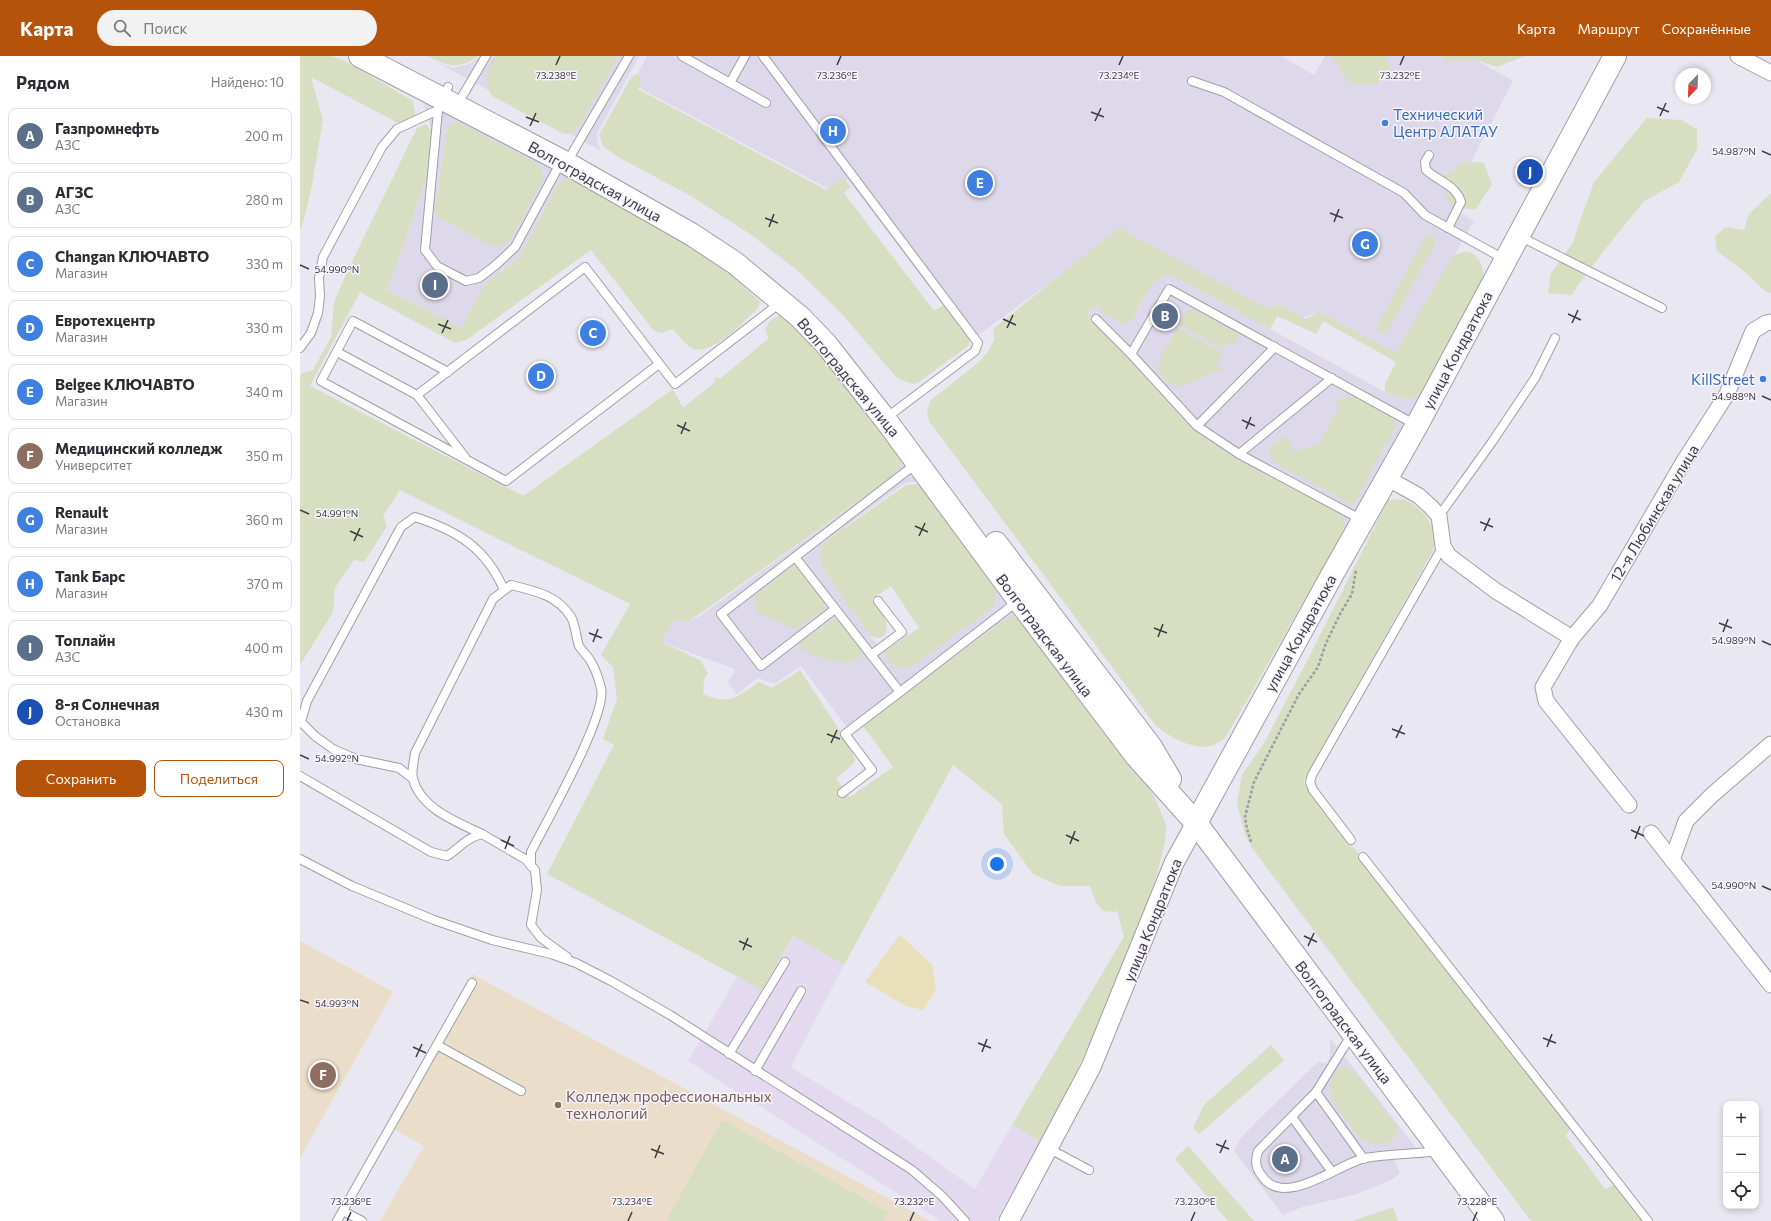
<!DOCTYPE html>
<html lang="ru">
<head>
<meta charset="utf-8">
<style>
  :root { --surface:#fff; --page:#f2f2f3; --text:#2b2b33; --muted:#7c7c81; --line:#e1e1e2; --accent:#b45309 }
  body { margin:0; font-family:Commissioner,sans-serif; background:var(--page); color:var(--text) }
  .controls { position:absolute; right:12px; bottom:12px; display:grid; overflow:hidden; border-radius:8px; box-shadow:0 2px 6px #0003 }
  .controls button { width:36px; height:36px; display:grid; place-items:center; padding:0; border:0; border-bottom:1px solid var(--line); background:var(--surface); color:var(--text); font:20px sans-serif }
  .compass { position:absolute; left:1375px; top:12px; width:36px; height:36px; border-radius:50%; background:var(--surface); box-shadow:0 2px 6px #0003; rotate:203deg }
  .you { position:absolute; left:697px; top:808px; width:14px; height:14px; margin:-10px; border:3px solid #fff; border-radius:50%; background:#1a73e8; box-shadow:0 0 0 6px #1a73e833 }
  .badge { display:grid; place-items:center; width:26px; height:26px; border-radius:50%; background:var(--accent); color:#fff; font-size:13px; font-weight:700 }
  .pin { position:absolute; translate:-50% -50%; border:2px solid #fff; box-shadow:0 1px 4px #0006 }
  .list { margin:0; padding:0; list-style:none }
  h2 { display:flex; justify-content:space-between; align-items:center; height:52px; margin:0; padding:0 16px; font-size:17px }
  h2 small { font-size:13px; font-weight:400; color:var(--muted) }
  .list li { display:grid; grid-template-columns:26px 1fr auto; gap:12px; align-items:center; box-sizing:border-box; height:56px; margin:0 8px 8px; padding:0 8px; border:1px solid var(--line); border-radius:8px }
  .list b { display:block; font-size:15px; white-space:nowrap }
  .list p { margin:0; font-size:13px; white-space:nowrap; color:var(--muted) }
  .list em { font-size:13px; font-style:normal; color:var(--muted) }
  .actions { display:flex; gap:8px; padding:12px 16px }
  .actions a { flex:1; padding:9px 0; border:1px solid var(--accent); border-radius:8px; text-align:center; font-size:14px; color:var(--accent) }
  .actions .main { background:var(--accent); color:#fff }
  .icon { flex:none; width:22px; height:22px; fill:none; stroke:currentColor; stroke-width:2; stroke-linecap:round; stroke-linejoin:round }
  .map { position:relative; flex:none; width:1471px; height:1165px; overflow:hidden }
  header { display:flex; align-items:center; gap:24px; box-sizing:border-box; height:56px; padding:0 20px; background:var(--accent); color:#fff }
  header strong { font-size:19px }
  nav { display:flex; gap:22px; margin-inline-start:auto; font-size:14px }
  .search { width:280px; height:36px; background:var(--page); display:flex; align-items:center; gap:10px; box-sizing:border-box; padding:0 14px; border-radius:22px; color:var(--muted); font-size:15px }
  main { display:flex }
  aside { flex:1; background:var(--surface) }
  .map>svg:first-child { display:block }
</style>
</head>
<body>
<header>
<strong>Карта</strong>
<div class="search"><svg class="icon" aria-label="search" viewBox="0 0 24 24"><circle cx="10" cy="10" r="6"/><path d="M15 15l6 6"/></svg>Поиск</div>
<nav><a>Карта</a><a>Маршрут</a><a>Сохранённые</a></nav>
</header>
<main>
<aside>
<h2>Рядом<small>Найдено: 10</small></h2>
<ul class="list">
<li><span class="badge" style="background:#5c6f8a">A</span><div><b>Газпромнефть</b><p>АЗС</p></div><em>200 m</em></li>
<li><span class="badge" style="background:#5c6f8a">B</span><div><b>АГЗС</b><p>АЗС</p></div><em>280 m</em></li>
<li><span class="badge" style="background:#3f7fe0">C</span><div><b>Changan КЛЮЧАВТО</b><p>Магазин</p></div><em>330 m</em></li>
<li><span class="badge" style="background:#3f7fe0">D</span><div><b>Евротехцентр</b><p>Магазин</p></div><em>330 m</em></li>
<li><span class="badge" style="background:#3f7fe0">E</span><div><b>Belgee КЛЮЧАВТО</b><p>Магазин</p></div><em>340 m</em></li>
<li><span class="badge" style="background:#8d6e63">F</span><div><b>Медицинский колледж</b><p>Университет</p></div><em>350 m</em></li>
<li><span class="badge" style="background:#3f7fe0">G</span><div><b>Renault</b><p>Магазин</p></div><em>360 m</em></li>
<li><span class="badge" style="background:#3f7fe0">H</span><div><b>Tank Барс</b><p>Магазин</p></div><em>370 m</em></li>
<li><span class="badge" style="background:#5c6f8a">I</span><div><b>Топлайн</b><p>АЗС</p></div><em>400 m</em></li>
<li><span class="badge" style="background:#1a4fb4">J</span><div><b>8-я Солнечная</b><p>Остановка</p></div><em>430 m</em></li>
</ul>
<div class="actions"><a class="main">Сохранить</a><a>Поделиться</a></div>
</aside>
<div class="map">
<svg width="1471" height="1165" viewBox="0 0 1471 1165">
  <rect width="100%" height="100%" fill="#e9e7f1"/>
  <!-- built -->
  <g fill="#ddd9ea">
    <path d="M180 0H339L297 78V85L301 95 138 7 153 12 170 8Z"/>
    <path d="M347 0H981L1014 19 1025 0H1169L1213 25 1154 138V153L1174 165 1096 301 1017 257 1002 262 980 248 966 252 821 175 670 285 548 124 527 132 332 28Z"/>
    <path d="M121 39 277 120 258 128 220 200 184 229 161 273 87 234 104 189 130 107 132 75Z"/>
    <path d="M870 218 1085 336 1103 343 1121 338 1043 476 1044 472 907 385 892 373 787 258 798 249 805 259 822 267 832 264 851 229 861 220Z"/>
    <path d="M601 398 620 426H606L522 488 519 499 523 513 589 605 598 612 699 528 726 565 701 566 552 678 501 610 475 628 458 622 437 638 427 626 433 619 435 613 361 586 375 563 388 566 400 560 592 421 597 416Z"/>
    <path d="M1030 982 1125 1103H1094L1100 1117 1091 1124 1054 1139 1002 1151 983 1159 934 1095 940 1083 955 1067 1019 1005 1027 1008 1030 1000Z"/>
  </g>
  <!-- industrial -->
  <path fill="#e3daef" d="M493 880 544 909 491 1011 584 1068 675 1133 712 1069 740 1085 696 1165H641L388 1005 438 919 463 934Z"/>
  <!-- education -->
  <g fill="#eaddc9">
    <path d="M0 885 93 936 0 1102Z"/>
    <path d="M172 918 630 1165H80L124 1090 90 1071Z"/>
  </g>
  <!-- green -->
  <g fill="#d8dec1">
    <path d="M0 0H31L45 5 113 45 116 61 98 67 11 21 23 64 11 134 0 177Z"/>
    <path d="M127 0H178C160 14 146 10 127 0Z"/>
    <path d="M194 0H318L279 71C273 76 270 79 262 77L192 40C183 28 187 13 194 0Z"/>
    <path d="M1031 0H1085L1091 10 1077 28H1050Z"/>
    <path d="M1143 0H1225L1197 11 1180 5H1146Z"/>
    <path d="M339 18 341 25 338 33 526 134 543 121 551 131 544 137 634 255 645 248 671 280 668 290 619 326 613 328 597 322 541 257 498 215 450 178 391 140 320 102 304 91 299 79 332 20Z"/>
    <path d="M1347 62 1382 64 1397 74V93L1379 126 1344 145 1306 192 1271 239 1248 237 1251 217 1272 188 1294 126Z"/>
    <path d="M158 66 237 107C243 115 244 120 240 129L210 184 204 189 192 190 139 162 135 156 147 73 152 67Z"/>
    <path d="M126 68 132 75 130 108 104 189 87 234 161 272 184 229 220 200 258 128 268 121 277 120 422 210 460 246 457 253C444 265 409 304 390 291 384 287 378 279 373 273L362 277 354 275 291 194 166 284 155 287 60 236 10 330 223 440 373 333 383 352 415 326 414 322H421L469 282 465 274 469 266 481 258 488 260 601 398V411L592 421 388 566 375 563 361 586 400 604 408 617 404 624 403 638C430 650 436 641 459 626L472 632 500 614 551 692 555 706 536 723 550 741 593 711 563 670 701 566 712 561 726 565 854 740 866 769 865 787 855 825 807 951 769 1031 740 1085 712 1069 824 881 817 854 815 856 803 855 796 846 790 830H760L733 818 704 778 702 751 703 749 653 709 544 909 493 880 462 934 247 818 314 689 303 683 317 643 313 611 301 599 330 548 100 434 83 460 87 470 64 506 54 504 35 532 33 556 0 609V321L2 317 13 314 31 281 34 246 48 214 117 72Z"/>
    <path d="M1163 105 1184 107 1192 128 1175 154 1158 151 1148 146 1142 123Z"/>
    <path d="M1471 137V237L1466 236 1445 216 1417 195 1415 180 1426 171 1444 174 1449 158Z"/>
    <path d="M819 172 967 252 980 248 1005 263 1020 256 1096 297 1152 201C1170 189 1182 200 1184 220L1121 338C1108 347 1098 341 1085 336V328L1096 306 1023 265 1016 278 977 260 970 273 870 218C849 223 842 247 832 264L822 267 805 259 798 249 787 258 892 373C935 407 988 429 1038 454L1044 461 1043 476 934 667C931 671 929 676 926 680 906 703 875 684 856 670L629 365 627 354 631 344 678 307 688 296 694 284 693 273Z"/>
    <path d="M1129 179 1135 181V188L1088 274 1085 277 1080 276 1077 273 1078 268 1125 182Z"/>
    <path d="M892 253 936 276 938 282 934 289 928 286 924 293 879 269C882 262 885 254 892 253Z"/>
    <path d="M877 272 923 296 916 309 923 313 882 330C869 330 855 321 859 306 862 295 872 283 877 272Z"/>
    <path d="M1048 341 1056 342 1092 362 1095 367 1094 374 1053 449 973 406C964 392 976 384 988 381L993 396 1019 388 1039 350 1033 346Z"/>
    <path d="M615 428 622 429 698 530 693 551 611 611 598 612 589 605 583 596 619 572 591 530 572 543C580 555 592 567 584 580L578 582 571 580 523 513 519 499 522 488 606 429Z"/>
    <path d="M1104 443C1125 454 1138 471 1133 495L1003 726 1270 1073 1266 1080 1305 1133 1314 1129 1342 1165H1231L952 792 945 778 937 748 942 719 964 687 1006 607 1088 444Z"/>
    <path d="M496 511H500L524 544V554L496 573 458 557C454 551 454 547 455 540L490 512Z"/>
    <path d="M531 564 541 565 562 594 561 600 551 607 533 605 515 600 497 590Z"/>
    <path d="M971 989 984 1004 899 1078 893 1072 904 1049Z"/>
    <path d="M1041 1011H1046L1055 1016 1097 1071V1077L1090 1086 1075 1089 1061 1083 1034 1048 1029 1030 1034 1017Z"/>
    <path d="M422 1064 588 1156 583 1165H370L367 1163Z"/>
    <path d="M888 1090 954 1165H928L875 1103Z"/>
    <path d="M1093 1151 1098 1165H1052Z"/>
  </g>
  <!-- sand -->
  <path fill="#e9dfba" d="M600 879 632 909 636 933 623 954 606 950 565 926Z"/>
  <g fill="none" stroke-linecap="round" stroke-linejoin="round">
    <!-- service casing -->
    <g stroke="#a09ea7" stroke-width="10">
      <g id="service">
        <path d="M382 0 466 47"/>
        <path d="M463 0 678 287 675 295 586 362"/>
        <path d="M892 25 924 36 1104 137 1125 159 1204 203"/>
        <path d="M430 27 445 0"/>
        <path d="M148 31 138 54 125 194 137 210 166 225 179 222 197 208 215 191 261 106"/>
        <path d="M163 39 186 0"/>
        <path d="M1129 99 1125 106 1126 114C1138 125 1156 129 1161 146L1148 172"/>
        <path d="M267 106 329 0"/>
        <path d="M1219 180 1362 252"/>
        <path d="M796 263 831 298 897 370 939 398 1062 464"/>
        <path d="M0 292 11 277 18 257 20 240 19 222 23 201 82 91 97 73 138 54"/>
        <path d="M37 296 117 339 165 401"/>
        <path d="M831 298 869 233 1116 369"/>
        <path d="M148 316 53 265 21 325 206 425 359 308"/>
        <path d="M117 339 285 211 375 328 480 247"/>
        <path d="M897 370 975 291"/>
        <path d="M939 398 1032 322"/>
        <path d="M617 407 495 501 600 636 718 545"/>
        <path d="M1139 460 1192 386 1235 322 1255 282"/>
        <path d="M495 501 421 558 461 610 535 553"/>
        <path d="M571 599 602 576 578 545"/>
        <path d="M0 720 131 796 147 800C161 791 166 782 182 778L225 803 235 814 237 834 231 869 241 882 267 901"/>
        <path d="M112 722 99 712 56 703 33 693 15 680 1 666 7 645 101 471 115 461C158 475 186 492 204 534"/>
        <path d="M542 737 572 714 545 678 600 636"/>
        <path d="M182 778C157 766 121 753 113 723 111 716 114 705 115 697L193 543 211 529C235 535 257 539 271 561 275 567 276 581 279 590 282 595 287 599 290 604 295 612 299 624 301 632 308 658 245 768 231 796V810"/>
        <path d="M1051 784 1013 734 1010 726 1012 719 1143 490"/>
        <path d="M1063 801 1348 1165"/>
        <path d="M0 803 52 830 134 864 192 884 251 898 276 907 311 925 370 959 612 1114 642 1140 665 1165"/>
        <path d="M1052 978 1016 1036 958 1095C955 1105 955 1111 962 1120 984 1153 1038 1108 1065 1102 1089 1098 1115 1098 1139 1095"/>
        <path d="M137 989 221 1035"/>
        <path d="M429 998 485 906"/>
        <path d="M455 1015 501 935"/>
        <path d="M1016 1036 1064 1103"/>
        <path d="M992 1061 1032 1116"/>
        <path d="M748 1092 789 1114"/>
        <path d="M43 1155 62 1165"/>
        <path d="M37 1165 172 927"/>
      </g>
    </g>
    <!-- minor casing -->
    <g stroke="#a09ea7" stroke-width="17">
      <g id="minor">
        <path d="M1438 0 1471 17"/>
        <path d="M1087 422 1119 440 1131 451 1139 460 1143 490 1149 500 1196 535 1272 582"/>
        <path d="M1329 749 1246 645 1243 631 1272 582 1300 549 1384 405 1427 338 1453 275 1466 267 1471 266"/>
        <path d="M1351 777 1471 929"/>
        <path d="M1372 804 1386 765 1412 739 1471 688"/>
      </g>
    </g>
    <!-- tertiary casing -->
    <g stroke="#a09ea7" stroke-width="21">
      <path id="tertiary" d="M709 1165 791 1011 874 807 896 767"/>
    </g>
    <!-- primary casing -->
    <g stroke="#a09ea7" stroke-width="24">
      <g id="primary">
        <path d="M60 0 266 107 391 178 435 207 500 261 526 288 585 363 719 545 837 701 896 767 1193 1165"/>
        <path d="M696 487 851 691 870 723"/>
        <path d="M896 767 1032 519 1117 369 1315 0"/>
      </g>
    </g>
    <!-- path -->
    <path stroke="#9e9ca4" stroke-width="2.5" stroke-dasharray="3 2" stroke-linecap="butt" d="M951 786 947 773 945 761 954 726 999 638 1018 611 1026 587 1040 558 1052 538 1056 514"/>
    <!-- service -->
    <use href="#service" stroke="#fff" stroke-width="8"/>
    <!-- minor -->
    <use href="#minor" stroke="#fff" stroke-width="15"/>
    <!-- tertiary -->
    <use href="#tertiary" stroke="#fff" stroke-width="19"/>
    <!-- primary -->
    <use href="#primary" stroke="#fff" stroke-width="22"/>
  </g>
  <!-- ticks -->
  <path fill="none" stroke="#3d3c40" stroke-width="1.5" d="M256 9 260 0M537 9 541 0M819 9 823 0M1100 9 1104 0M1357 51 1369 56M791 56 804 61M1360 60 1366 47M226 61 239 66M795 65 801 52M230 70 236 57M1462 95 1471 99M1030 157 1043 162M465 162 478 167M1034 166 1039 153M469 171 474 158M0 209 9 213M1268 258 1281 264M703 263 716 269M1272 267 1278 254M138 268 151 273M707 272 713 259M142 277 148 264M1462 340 1471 344M942 364 955 370M377 369 390 375M946 373 951 361M381 378 386 366M0 454 9 458M1180 466 1193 471M615 470 628 476M50 475 63 481M1184 475 1190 462M619 480 625 467M54 485 60 472M1419 567 1432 572M854 572 867 577M1423 576 1428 563M289 577 302 582M858 581 863 568M1462 585 1471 589M293 586 298 573M1092 673 1105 678M527 678 540 683M1096 682 1102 669M531 687 537 674M0 699 9 703M1331 774 1344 780M766 779 779 785M1335 783 1340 770M201 784 214 790M770 788 775 775M205 793 210 780M1462 830 1471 834M1004 880 1017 886M439 885 452 891M1008 890 1014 877M443 894 448 882M0 944 9 947M1243 982 1256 987M678 987 691 992M113 991 126 997M1247 991 1252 978M682 996 687 983M116 1001 122 988M916 1088 929 1093M351 1093 364 1098M920 1097 926 1084M355 1102 360 1089M47 1165 51 1156M328 1165 332 1156M610 1165 614 1156M891 1165 895 1156M1173 1165 1177 1156"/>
  <!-- markers -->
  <g fill="#3f7fe0" stroke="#f7f4fe" stroke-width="1.5">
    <circle cx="1085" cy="67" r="4"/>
    <circle cx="1463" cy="323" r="4"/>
  </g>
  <circle fill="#8d6e63" stroke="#f7f4fe" stroke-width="1.5" cx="258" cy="1049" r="4"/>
  <g text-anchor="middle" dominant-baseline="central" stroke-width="3" stroke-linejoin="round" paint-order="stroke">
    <!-- shop labels -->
    <g font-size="15" fill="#366cbe" stroke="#f7f4fe" text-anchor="start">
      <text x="1093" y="58">Технический<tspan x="1093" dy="17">Центр АЛАТАУ</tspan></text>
      <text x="1455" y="323" text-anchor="end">KillStreet</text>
    </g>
    <!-- street labels -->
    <g font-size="15" fill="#3d3c40" stroke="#f7f4fe">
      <text transform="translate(295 125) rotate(29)">Волгоградская улица</text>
      <text transform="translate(1157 294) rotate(-62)">улица Кондратюка</text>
      <text transform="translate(549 321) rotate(50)">Волгоградская улица</text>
      <text transform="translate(1354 457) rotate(-59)">12-я Любинская улица</text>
      <text transform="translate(1000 577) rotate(-61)">улица Кондратюка</text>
      <text transform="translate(745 579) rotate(53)">Волгоградская улица</text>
      <text transform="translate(852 864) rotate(-68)">улица Кондратюка</text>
      <text transform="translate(1044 966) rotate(53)">Волгоградская улица</text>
    </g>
    <!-- education labels -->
    <g font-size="15" fill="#785e54" stroke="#f7f4fe" text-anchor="start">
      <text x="266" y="1040">Колледж профессиональных<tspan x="266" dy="17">технологий</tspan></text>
    </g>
  </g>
  <g font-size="10" text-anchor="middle" fill="#3d3c40" stroke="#f7f4fe" stroke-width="3" stroke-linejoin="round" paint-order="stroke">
    <text x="256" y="23">73.238°E</text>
    <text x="537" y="23">73.236°E</text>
    <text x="819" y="23">73.234°E</text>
    <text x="1100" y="23">73.232°E</text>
    <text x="1434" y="99">54.987°N</text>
    <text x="37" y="217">54.990°N</text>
    <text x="1434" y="344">54.988°N</text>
    <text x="37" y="461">54.991°N</text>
    <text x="1434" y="588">54.989°N</text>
    <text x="37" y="706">54.992°N</text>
    <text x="1434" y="833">54.990°N</text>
    <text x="37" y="951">54.993°N</text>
    <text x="51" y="1149">73.236°E</text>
    <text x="332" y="1149">73.234°E</text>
    <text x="614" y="1149">73.232°E</text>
    <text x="895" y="1149">73.230°E</text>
    <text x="1177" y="1149">73.228°E</text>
  </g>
</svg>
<div class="controls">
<button>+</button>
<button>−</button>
<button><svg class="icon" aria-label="locate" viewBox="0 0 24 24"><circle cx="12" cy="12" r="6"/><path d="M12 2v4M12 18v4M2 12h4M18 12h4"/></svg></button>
</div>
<svg class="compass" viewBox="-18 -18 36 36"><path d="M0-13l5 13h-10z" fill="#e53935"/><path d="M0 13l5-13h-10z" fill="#7c7c81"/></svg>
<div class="you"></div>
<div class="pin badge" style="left:985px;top:1103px;background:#5c6f8a">A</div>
<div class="pin badge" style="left:865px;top:260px;background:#5c6f8a">B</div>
<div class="pin badge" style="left:293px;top:277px;background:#3f7fe0">C</div>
<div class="pin badge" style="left:241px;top:320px;background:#3f7fe0">D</div>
<div class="pin badge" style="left:680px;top:127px;background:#3f7fe0">E</div>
<div class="pin badge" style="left:23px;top:1019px;background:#8d6e63">F</div>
<div class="pin badge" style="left:1065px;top:188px;background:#3f7fe0">G</div>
<div class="pin badge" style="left:533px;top:75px;background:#3f7fe0">H</div>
<div class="pin badge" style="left:135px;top:229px;background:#5c6f8a">I</div>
<div class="pin badge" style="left:1230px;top:116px;background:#1a4fb4">J</div>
</div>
</main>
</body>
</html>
